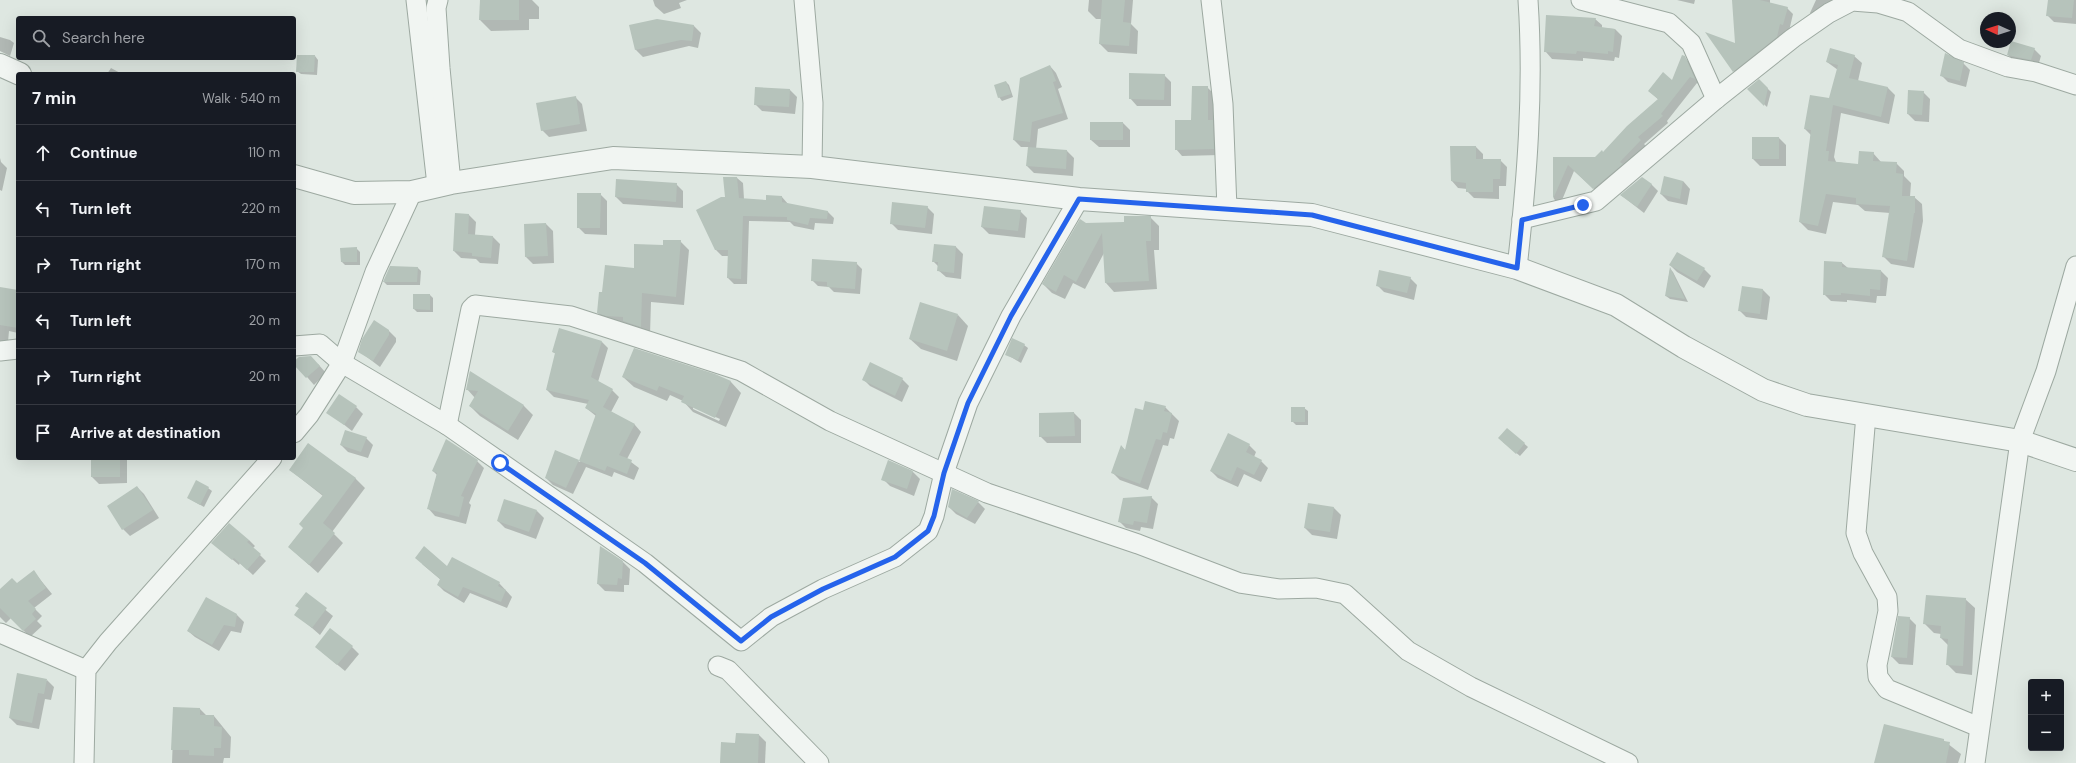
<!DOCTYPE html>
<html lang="en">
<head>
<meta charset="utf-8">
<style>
  :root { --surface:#171b24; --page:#242831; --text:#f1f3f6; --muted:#9ea1a6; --line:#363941 }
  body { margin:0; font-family:"DM Sans",sans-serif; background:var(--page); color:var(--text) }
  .controls { position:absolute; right:12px; bottom:12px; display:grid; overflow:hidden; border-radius:4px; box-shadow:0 4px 16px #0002 }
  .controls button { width:36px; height:36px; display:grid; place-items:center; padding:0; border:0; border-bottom:1px solid var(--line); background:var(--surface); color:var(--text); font:20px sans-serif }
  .compass { position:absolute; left:1980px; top:12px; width:36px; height:36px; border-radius:50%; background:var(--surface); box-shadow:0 4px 16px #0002; rotate:273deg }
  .stop { position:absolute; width:12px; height:12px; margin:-9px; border:3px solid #2563eb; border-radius:50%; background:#fff }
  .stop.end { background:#2563eb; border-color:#fff; box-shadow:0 1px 4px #0008 }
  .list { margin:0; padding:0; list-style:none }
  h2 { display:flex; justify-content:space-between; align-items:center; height:52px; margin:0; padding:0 16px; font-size:17px }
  h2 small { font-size:13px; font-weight:400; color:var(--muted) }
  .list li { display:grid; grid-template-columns:26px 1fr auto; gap:12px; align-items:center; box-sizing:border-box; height:56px; padding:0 16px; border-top:1px solid var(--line) }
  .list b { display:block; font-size:15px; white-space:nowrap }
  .list em { font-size:13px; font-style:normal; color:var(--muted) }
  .icon { flex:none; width:22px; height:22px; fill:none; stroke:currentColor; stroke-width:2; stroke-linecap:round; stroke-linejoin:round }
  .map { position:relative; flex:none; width:2076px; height:763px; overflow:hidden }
  .search { position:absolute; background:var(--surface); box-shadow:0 4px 16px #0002; left:16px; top:16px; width:280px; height:44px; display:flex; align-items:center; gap:10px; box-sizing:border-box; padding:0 14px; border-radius:4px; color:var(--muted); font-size:15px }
  .panel { position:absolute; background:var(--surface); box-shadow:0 4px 16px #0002; left:16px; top:72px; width:280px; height:388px; border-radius:4px }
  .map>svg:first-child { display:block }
</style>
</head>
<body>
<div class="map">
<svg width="2076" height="763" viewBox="0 0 2076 763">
  <rect width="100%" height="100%" fill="#dee7e1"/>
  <!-- shadow -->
  <g fill="#0003" fill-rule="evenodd">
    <path d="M481 0H532L539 7V19H529V30L491 31 480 20Z"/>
    <path d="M653 0H687L679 3 681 8 664 14 655 6Z"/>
    <path d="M1089 0H1133L1131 24 1138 31 1137 54 1108 52 1100 44 1102 19H1096L1088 11Z"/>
    <path d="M1677 0H1695L1694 4Z"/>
    <path d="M1733 0H1770V4L1787 8 1793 14 1789 31 1786 30 1783 43 1740 77 1734 71 1736 44Z"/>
    <path d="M1816 0H1846L1817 20 1810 13Z"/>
    <path d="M2049 0H2076V24L2054 22 2047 15Z"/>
    <path d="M1595 19 1602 25V28L1615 29 1622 36 1619 58 1615 57 1614 61 1583 58V61L1552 59 1546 52Z"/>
    <path d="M631 26H694L701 33 698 48 689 46 643 57 636 50Z"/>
    <path d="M0 37 10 40 14 43 10 56 0 51Z"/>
    <path d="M2034 49 2041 56 2038 66 2015 62 2008 55Z"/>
    <path d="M315 56 318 60 317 75 301 74 297 71Z"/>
    <path d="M1854 56 1862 63 1858 81 1888 88 1895 95 1889 124 1841 113 1834 157 1836 162 1859 165 1873 153 1881 162 1896 163 1904 171V176L1911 183 1910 197H1914L1922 204 1923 221 1914 268 1891 264 1883 256 1890 213 1865 211 1858 205 1833 202 1826 234 1808 230 1800 222 1811 135 1805 129 1830 99 1838 70 1827 62Z"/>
    <path d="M1684 57 1691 64 1700 85 1697 83 1667 121 1668 123 1644 144 1647 147 1601 195 1574 171 1560 205 1554 199V158H1596L1603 153 1659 100 1649 91 1672 82Z"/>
    <path d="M1963 63 1970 70 1966 87 1948 82 1941 75Z"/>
    <path d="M1050 66 1056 73 1062 87 1058 89 1068 119 1038 129 1036 149 1067 151 1074 158 1073 176 1034 173 1027 166 1029 147H1021L1014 140Z"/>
    <path d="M111 68 122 74H107Z"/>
    <path d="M1164 75 1171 82V106H1137L1130 98Z"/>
    <path d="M1759 80 1771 92 1767 107 1748 89Z"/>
    <path d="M1006 82 1009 85 1013 97 1002 101 999 97Z"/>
    <path d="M1207 87 1214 94V122L1219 127 1220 155 1182 156 1176 149 1192 121Z"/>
    <path d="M790 90 797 97 795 114 762 111 755 104Z"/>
    <path d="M1923 92 1930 99 1929 122 1915 121 1908 114Z"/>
    <path d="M575 97 582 104 587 131 549 137 542 130Z"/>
    <path d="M1123 123 1130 130V147H1099L1091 140Z"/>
    <path d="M1779 138 1786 145V166H1760L1753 159Z"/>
    <path d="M1476 147 1483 154V160H1500L1507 167 1506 186H1499V199L1474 198 1467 191V189L1458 188 1452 181Z"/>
    <path d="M0 158 1 162 7 168 2 191 0 190Z"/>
    <path d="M737 178 743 183 744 199 767 201 782 197 788 204 828 212 834 218 833 224 815 223 814 230 794 226 790 222 749 221 747 284H734L728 278 729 256H722L716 250 726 198Z"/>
    <path d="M1683 181 1690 189 1687 205 1668 201 1661 194Z"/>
    <path d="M676 184 683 191V208L623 204 616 197Z"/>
    <path d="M1651 184 1658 191 1644 213 1621 195Z"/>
    <path d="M600 194 607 201V235L585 234 578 227Z"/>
    <path d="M927 207 934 214 932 234 898 230 891 223Z"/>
    <path d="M1020 211 1027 218 1025 238 989 234 982 227Z"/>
    <path d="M456 214 469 215 476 222 475 235 493 237 500 244 498 264 480 263 476 259 461 258 454 251Z"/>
    <path d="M1150 217 1159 226V250H1154L1157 289 1114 292 1106 283 1104 253 1085 289 1073 283 1065 299 1052 293 1043 284 1086 224 1125 223Z"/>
    <path d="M546 224 553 231 554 263 533 264 526 257Z"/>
    <path d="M680 241 689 250 684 305 651 302 650 335 607 322 598 313 603 293 664 246Z"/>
    <path d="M935 245 956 247 963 254 961 279 946 277 938 270 939 267 933 261Z"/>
    <path d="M356 248 360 252V265H345L342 262 341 249Z"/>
    <path d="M856 263 862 269 860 294 834 292 829 287 818 286 812 280Z"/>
    <path d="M1842 263 1848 268 1881 271 1888 278 1886 296H1877L1876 303 1847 300V302L1831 301 1824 294Z"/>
    <path d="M1670 265 1704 269 1711 276 1704 288 1677 272Z"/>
    <path d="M418 268 421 271 420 285H387L384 282Z"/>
    <path d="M1670 269 1673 272 1688 302 1670 299 1666 296Z"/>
    <path d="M1410 278 1417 285 1414 300 1384 292 1377 285Z"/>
    <path d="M1743 287 1763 290 1770 297 1767 320 1746 317 1739 310Z"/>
    <path d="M0 288 18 291V333L9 331 8 342 0 341Z"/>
    <path d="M414 295H430L433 298V312H417L414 309Z"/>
    <path d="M958 315 968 326 957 361 921 349 910 339Z"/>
    <path d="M388 330 396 338V342L380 367 359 351Z"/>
    <path d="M602 342 608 348 598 382 612 390 619 397 611 412 635 425 641 432 627 459 639 468 634 480 614 472 612 477 586 467 573 494 553 485 546 478 556 451 580 462 596 416 586 408 588 404 554 397 547 390 556 354 553 352Z"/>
    <path d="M1024 345 1028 348 1021 363 1006 354Z"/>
    <path d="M294 362 318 364 326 373 314 385Z"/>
    <path d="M470 372 524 406 533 415 518 440 480 416 470 406 475 398 467 389Z"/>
    <path d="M715 375 731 382 741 393 726 427 693 412 683 401 670 395 667 401 634 387 623 377ZM693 407 720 419 719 421 693 409Z"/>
    <path d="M863 379H902L909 386 902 402 870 386Z"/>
    <path d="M356 407 363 414 352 431 328 412Z"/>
    <path d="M1165 407 1179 421 1174 439 1170 438 1168 446 1163 445 1148 490 1120 480 1113 473 1122 447 1126 451 1143 411Z"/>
    <path d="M1304 408 1308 411V425H1296L1292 421Z"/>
    <path d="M1074 413 1081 420V443H1047L1040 436V414Z"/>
    <path d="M1507 429 1528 447 1520 456 1503 442Z"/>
    <path d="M366 438 373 445 368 458 348 452 341 445Z"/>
    <path d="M1249 445 1256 452 1254 457 1261 461 1268 468 1261 482 1244 474 1238 487 1218 478 1211 471Z"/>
    <path d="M92 458H127V483L99 484 92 477Z"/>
    <path d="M477 461 484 468 469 503 471 505 466 524 435 516 428 508 437 475 433 471Z"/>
    <path d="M889 461 913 472 920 479 914 496 890 486 883 479Z"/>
    <path d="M290 470 355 478 365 488 332 532 343 543 318 573 289 547 304 528 323 496Z"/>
    <path d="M137 487 144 494 159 518 130 536 123 529 108 506Z"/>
    <path d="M208 488 212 491 204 507 188 498Z"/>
    <path d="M1151 497 1158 504 1153 529 1141 527 1140 531 1126 528 1119 521Z"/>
    <path d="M978 502 985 509 975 524 956 514 949 507Z"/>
    <path d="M1309 504 1334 508 1341 515 1337 539 1312 535 1305 528Z"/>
    <path d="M537 511 544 518 536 539 505 528 498 521Z"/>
    <path d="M249 540 255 546 253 548 266 561 253 575 240 563 239 565 219 548Z"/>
    <path d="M623 562 630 569 629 585H624V592L605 591 598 584Z"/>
    <path d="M422 564 448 568 499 583 512 597 507 608 470 593 464 603 444 591 438 585 441 580Z"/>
    <path d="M34 572 52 594 34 608 42 616 37 621 42 626 30 637 11 618 6 623 0 617V590L17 584Z"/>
    <path d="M306 594 333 616 320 635 296 614 300 609 297 606Z"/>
    <path d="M1965 599 1975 608 1972 675 1956 673 1947 664 1948 645 1941 638V634L1934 633 1925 624Z"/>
    <path d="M237 615 244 622 241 633 231 631 219 651 195 637 188 631Z"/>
    <path d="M1909 618 1916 625 1913 665 1899 664 1892 657Z"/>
    <path d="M316 647H352L359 654 345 671Z"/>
    <path d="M47 680 54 687 51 700 45 699 39 729 17 725 10 718Z"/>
    <path d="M174 708 200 709 207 716H214L231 737 230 758H224L223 763H172Z"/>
    <path d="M759 735 766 742 765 763H721L736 744Z"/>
    <path d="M1943 740 1961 754 1958 763H1875Z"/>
  </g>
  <!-- building -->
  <g fill="#b6c3bb">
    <path d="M480 0H519V20H479Z"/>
    <path d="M1102 0H1125L1123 22 1131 23 1129 46 1099 44Z"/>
    <path d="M1732 0H1760L1788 7 1783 25 1780 24 1777 37 1733 72 1705 32 1735 43Z"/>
    <path d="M2048 0H2074L2072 18 2046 16Z"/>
    <path d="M1546 15 1596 18 1594 26 1615 29 1613 52 1608 51V54L1577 51 1576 54 1544 52Z"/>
    <path d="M657 19 694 25 692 41 681 40 635 50 629 25Z"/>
    <path d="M2011 41 2035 48 2031 60 2007 55Z"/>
    <path d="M1830 48 1855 55 1849 78 1888 87 1881 117 1833 105 1826 151H1829L1828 161 1858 164 1859 151 1874 152 1873 161 1897 162 1896 173 1903 174 1902 196H1915V213H1914L1907 261 1882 257 1890 206 1856 204V198L1826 194 1818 226 1799 222 1811 130 1804 129 1810 95 1829 98 1838 65 1826 62Z"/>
    <path d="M1945 53 1964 62 1960 81 1940 76Z"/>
    <path d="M297 55H315L314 72H296Z"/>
    <path d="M1682 55 1685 56 1695 79 1690 77 1661 114 1663 116 1638 137 1641 140 1620 162 1623 164 1593 189 1568 165 1553 199V157H1595L1602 150 1603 152 1627 126 1658 99 1648 91 1663 72 1672 80Z"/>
    <path d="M1050 65 1056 81 1053 82 1063 113 1032 122 1030 142 1013 140 1020 78Z"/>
    <path d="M1129 73 1165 74 1164 100 1129 99Z"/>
    <path d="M1759 79 1768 88 1764 106 1747 89Z"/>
    <path d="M1006 81 1011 94 998 98 994 85Z"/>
    <path d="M1192 86H1208V120H1213L1214 149 1175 150V120H1191Z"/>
    <path d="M755 87 790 89 789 107 754 105Z"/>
    <path d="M1908 90 1924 91 1922 115 1907 114Z"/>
    <path d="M576 96 580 124 541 131 536 103Z"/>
    <rect x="1090" y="122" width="33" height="18"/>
    <rect x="1752" y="137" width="27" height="22"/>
    <path d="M1450 146H1476V159H1501L1500 179H1493V192H1466V183L1451 181Z"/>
    <path d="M1028 147 1067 150 1066 169 1026 166Z"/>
    <path d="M1664 176 1683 181 1680 199 1660 194Z"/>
    <path d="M723 177H737L739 198 766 200V195L782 196V202L828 211 827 219 810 218 808 225 787 220V217L743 216 741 279 727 278 728 250H715L696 210 721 197H725Z"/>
    <path d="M1642 177 1652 184 1637 207 1620 195Z"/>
    <path d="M616 179 677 183 676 202 615 197Z"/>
    <path d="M577 193H601L600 228H577Z"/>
    <path d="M892 202 928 206 925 228 890 224Z"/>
    <path d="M984 206 1021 210 1018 231 981 227Z"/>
    <path d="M455 213 469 214 468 234 493 236 491 258 472 256V253L453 251Z"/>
    <path d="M1124 216H1151V241H1146L1149 281 1105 283 1102 233 1076 282 1064 275 1056 292 1042 284 1080 219 1086 223 1124 222Z"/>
    <path d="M546 223 548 256 525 257 524 224Z"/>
    <path d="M663 240H681L676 297 642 293 641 327 623 321V317L606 316 597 313 599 292H602L605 265 634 268V244L663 245Z"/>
    <path d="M934 244 956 246 954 273 937 271 938 262H932Z"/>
    <path d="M357 247V262H341L340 248Z"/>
    <path d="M1677 252 1705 268 1697 281 1669 265Z"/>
    <path d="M812 259 857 262 855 289 827 287V282L811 281Z"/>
    <path d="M1824 261 1842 262V267L1881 270 1880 290 1870 289V296L1841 293V295H1823Z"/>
    <path d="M390 266 418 267 417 282H383Z"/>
    <path d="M1670 267 1685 299 1665 296Z"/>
    <path d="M1379 270 1411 277 1407 293 1376 286Z"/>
    <path d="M1742 286 1763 289 1760 314 1738 311Z"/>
    <path d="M0 287 18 290V328L0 325Z"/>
    <path d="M413 294H430V310L413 309Z"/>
    <path d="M920 302 958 314 947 351 909 339Z"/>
    <path d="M374 320 389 330V335L373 361 358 352 362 339Z"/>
    <path d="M559 328 602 341 591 377 613 389 603 407 635 424 619 455 632 460 627 474 607 466 605 471 579 461 596 414 585 408 589 400 546 390 555 353 552 352Z"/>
    <path d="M1012 338 1025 344 1018 360 1005 355Z"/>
    <path d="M634 348 715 374 731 381 715 418 681 402 684 396 659 386 657 391 622 377Z"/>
    <path d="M311 356 320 366 306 378 294 365V361L299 357Z"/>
    <path d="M870 362 903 378 895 396 862 380Z"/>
    <path d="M470 371 524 405 508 431 469 406 478 391 466 390Z"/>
    <path d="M339 394 357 406 344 425 326 413Z"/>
    <path d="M1145 401 1166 406 1164 411 1172 413 1167 433 1163 432 1161 440 1156 439 1140 484 1111 473 1121 445 1125 450 1135 408 1143 410Z"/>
    <rect x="1291" y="407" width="14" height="15"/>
    <path d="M1074 412 1075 436 1039 437V413Z"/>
    <path d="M1507 428 1525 443 1516 454 1498 438Z"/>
    <path d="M345 430 367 437 361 452 340 445Z"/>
    <path d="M1228 433 1250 444 1246 452 1262 460 1254 475 1237 467 1231 481 1210 471Z"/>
    <path d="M446 439 478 460 461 496 464 497 459 517 427 509 437 473 432 471Z"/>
    <path d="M308 443 356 478 323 523 335 533 309 565 288 547 303 528 299 524 323 495 289 470Z"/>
    <path d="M555 450 579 460 566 488 545 478Z"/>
    <rect x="91" y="458" width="29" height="19"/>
    <path d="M888 460 913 471 907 489 881 480Z"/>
    <path d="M196 480 209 487 200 505 187 498Z"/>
    <path d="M137 486 153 510 122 530 107 506Z"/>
    <path d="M952 489 979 501 967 518 948 507Z"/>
    <path d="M1152 496 1147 523 1134 521 1133 525 1118 522 1123 498Z"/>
    <path d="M504 499 537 510 529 532 497 521Z"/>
    <path d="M1308 503 1334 507 1330 532 1304 528Z"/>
    <path d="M229 523 249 540 247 542 261 554 247 570 234 558 232 560 211 543Z"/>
    <path d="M424 546 447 566 452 557 500 582 498 586 506 590 501 602 463 587 458 597 437 585 440 579 415 558Z"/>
    <path d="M600 546 623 561 622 579 618 578 617 585 597 584Z"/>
    <path d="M34 570 46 588 28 601 36 609 32 614 36 619 23 631 0 608V589L12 578 17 583Z"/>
    <path d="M306 592 327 608 312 628 294 615 299 608 295 606Z"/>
    <path d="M1926 595 1966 598 1963 666 1946 665 1948 639 1940 638 1941 626 1923 624Z"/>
    <path d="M206 597 237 614 235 627 224 625 212 645 187 631Z"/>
    <path d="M1898 616 1910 617 1907 658 1891 657Z"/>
    <path d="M330 628 353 646 337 665 315 647Z"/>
    <path d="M17 673 47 679 44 694 38 693 32 723 9 718Z"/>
    <path d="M173 707 200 708V715H214V726L222 727 221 748H214V756L189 755V750H171Z"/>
    <path d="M1884 724 1944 739V741L1950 742 1946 763H1874Z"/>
    <path d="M736 733 759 734 758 763H720L721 742 735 743Z"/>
  </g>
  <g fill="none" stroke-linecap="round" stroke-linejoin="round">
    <!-- minor casing -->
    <g stroke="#9da9a1" stroke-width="21">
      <g id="minor">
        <path d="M416 0 437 185"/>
        <path d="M438 0 436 8 440 68 451 183"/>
        <path d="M804 0 813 103 812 167"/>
        <path d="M1211 0 1223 104 1227 209"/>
        <path d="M1581 0 1669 23 1691 43 1716 99"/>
        <path d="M1522 219 1596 201 1716 99 1793 38 1829 13 1852 1 1878 3 1908 12 1959 49 2008 67 2036 72 2076 85"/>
        <path d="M1517 268C1527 179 1534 90 1528 0"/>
        <path d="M294 346 320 344 342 363 447 425 645 563 741 641 771 617 823 589 895 557 928 531 934 516 944 473 968 403 1011 316 1079 199"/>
        <path d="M0 351 18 349"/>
        <path d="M1866 415 1856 533 1863 553 1887 597 1888 611 1877 665 1878 677 1887 689 1979 727"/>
        <path d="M447 425 471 309 475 305 571 316 741 371 830 421 987 493 1138 544 1240 583 1279 589 1316 588 1345 594 1408 651 1471 687 1628 763"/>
        <path d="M294 433 309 415 342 363 375 272 412 192"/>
        <path d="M0 633 86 670"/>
        <path d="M718 666 728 670 819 763"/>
        <path d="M84 763 86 670 108 642 272 458"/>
        <path d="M1975 763 2020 441 2046 371 2076 266"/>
      </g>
    </g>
    <!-- tertiary casing -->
    <g stroke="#9da9a1" stroke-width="24">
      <g id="tertiary">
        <path d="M0 65 20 74"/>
        <path d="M294 176 354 193 412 192 451 183 613 158 812 167 1079 199 1312 215 1517 268 1616 305 1684 347 1763 390 1807 405 2020 441 2076 460"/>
      </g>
    </g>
    <!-- minor -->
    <use href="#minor" stroke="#f1f5f2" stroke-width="19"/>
    <!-- tertiary -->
    <use href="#tertiary" stroke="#f1f5f2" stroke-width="22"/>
  </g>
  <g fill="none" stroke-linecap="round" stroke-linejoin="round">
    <!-- route -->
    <path stroke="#2563eb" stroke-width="5" d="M500 463 645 563 741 641 771 617 823 589 895 557 928 531 934 516 944 473 968 403 1011 316 1079 199 1312 215 1517 268 1522 220 1583 205"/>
  </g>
</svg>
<div class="controls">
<button>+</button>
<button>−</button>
</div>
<svg class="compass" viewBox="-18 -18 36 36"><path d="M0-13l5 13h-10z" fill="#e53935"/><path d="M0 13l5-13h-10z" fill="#9ea1a6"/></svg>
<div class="stop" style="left:500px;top:463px"></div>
<div class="stop end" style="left:1583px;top:205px"></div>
<div class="search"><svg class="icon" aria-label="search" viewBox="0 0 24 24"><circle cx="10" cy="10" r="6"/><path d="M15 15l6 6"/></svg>Search here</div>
<section class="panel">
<h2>7 min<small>Walk · 540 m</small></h2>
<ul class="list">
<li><svg class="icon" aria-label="ahead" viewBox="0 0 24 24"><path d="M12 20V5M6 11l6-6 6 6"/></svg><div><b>Continue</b></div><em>110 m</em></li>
<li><svg class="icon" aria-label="left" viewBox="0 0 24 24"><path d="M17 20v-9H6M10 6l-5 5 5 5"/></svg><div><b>Turn left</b></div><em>220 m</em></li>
<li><svg class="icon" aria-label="right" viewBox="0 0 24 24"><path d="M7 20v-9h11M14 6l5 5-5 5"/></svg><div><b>Turn right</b></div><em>170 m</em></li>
<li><svg class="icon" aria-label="left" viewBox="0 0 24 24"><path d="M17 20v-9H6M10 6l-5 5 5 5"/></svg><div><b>Turn left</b></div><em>20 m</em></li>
<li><svg class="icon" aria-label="right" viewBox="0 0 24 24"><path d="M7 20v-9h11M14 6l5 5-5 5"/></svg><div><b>Turn right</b></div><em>20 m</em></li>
<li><svg class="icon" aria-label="arrive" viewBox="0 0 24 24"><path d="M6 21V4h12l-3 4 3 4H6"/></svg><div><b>Arrive at destination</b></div></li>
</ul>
</section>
</div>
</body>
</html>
